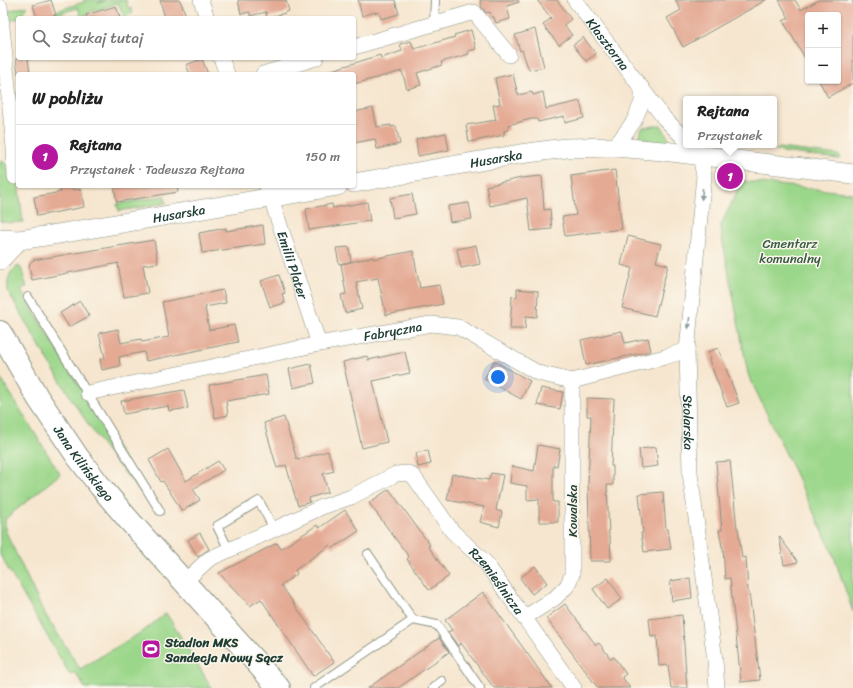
<!DOCTYPE html>
<html lang="pl">
<head>
<meta charset="utf-8">
<style>
  :root { --surface:#fff; --page:#f6f6f6; --text:#222; --muted:#767676; --line:#e0e0e0; --accent:#b5179e }
  body { margin:0; font-family:Sriracha,sans-serif; background:var(--page); color:var(--text) }
  .controls { position:absolute; right:12px; top:12px; display:grid; overflow:hidden; border-radius:4px; box-shadow:0 1px 3px #0004 }
  .controls button { width:36px; height:36px; display:grid; place-items:center; padding:0; border:0; border-bottom:1px solid var(--line); background:var(--surface); color:var(--text); font:20px sans-serif }
  .you { position:absolute; left:498px; top:377px; width:14px; height:14px; margin:-10px; border:3px solid #fff; border-radius:50%; background:#1a73e8; box-shadow:0 0 0 6px #1a73e833 }
  .badge { display:grid; place-items:center; width:26px; height:26px; border-radius:50%; background:var(--accent); color:#fff; font-size:13px; font-weight:700 }
  .pin { position:absolute; translate:-50% -50%; border:2px solid #fff; box-shadow:0 1px 4px #0006 }
  .popup { position:absolute; left:683px; top:96px; width:94px; height:52px; box-sizing:border-box; display:grid; place-content:center; border-radius:4px; background:var(--surface); filter:drop-shadow(0 1px 3px #0005); font-size:13px; white-space:nowrap; color:var(--muted) }
  .popup b { font-size:15px; color:var(--text) }
  .popup::after { content:''; position:absolute; left:50%; top:100%; margin-left:-8px; border:8px solid transparent; border-top-color:var(--surface) }
  .list { margin:0; padding:0; list-style:none }
  h2 { display:flex; justify-content:space-between; align-items:center; height:52px; margin:0; padding:0 16px; font-size:17px }
  h2 small { font-size:13px; font-weight:400; color:var(--muted) }
  .list li { display:grid; grid-template-columns:26px 1fr auto; gap:12px; align-items:center; box-sizing:border-box; height:64px; padding:0 16px; border-top:1px solid var(--line) }
  .list b { display:block; font-size:15px; white-space:nowrap }
  .list p { margin:0; font-size:13px; white-space:nowrap; color:var(--muted) }
  .list em { font-size:13px; font-style:normal; color:var(--muted) }
  .icon { flex:none; width:22px; height:22px; fill:none; stroke:currentColor; stroke-width:2; stroke-linecap:round; stroke-linejoin:round }
  .map { position:relative; flex:none; width:853px; height:688px; overflow:hidden }
  .search { position:absolute; background:var(--surface); box-shadow:0 1px 3px #0004; left:16px; top:16px; width:340px; height:44px; display:flex; align-items:center; gap:10px; box-sizing:border-box; padding:0 14px; border-radius:4px; color:var(--muted); font-size:15px }
  .panel { position:absolute; background:var(--surface); box-shadow:0 1px 3px #0004; left:16px; top:72px; width:340px; height:116px; border-radius:4px }
  .map>svg:first-child { display:block }
</style>
</head>
<body>
<div class="map">
<svg width="853" height="688" viewBox="0 0 853 688">
  <rect width="100%" height="100%" fill="#fbf7ec"/>
  <filter id="ink" filterUnits="userSpaceOnUse"><feTurbulence type="fractalNoise" baseFrequency=".025" numOctaves="2"/><feDisplacementMap in="SourceGraphic" scale="8" xChannelSelector="R" yChannelSelector="G"/><feConvolveMatrix kernelMatrix="1 2 1 2 8 2 1 2 1" color-interpolation-filters="sRGB"/></filter>
  <filter id="wash" filterUnits="userSpaceOnUse"><feTurbulence type="fractalNoise" baseFrequency=".012" numOctaves="4" result="noise"/><feDisplacementMap in="SourceGraphic" scale="16" xChannelSelector="R" yChannelSelector="G"/><feGaussianBlur stdDeviation="0.9" result="paint"/><feColorMatrix in="noise" values="0 0 0 0 0 0 0 0 0 0 0 0 0 0 0 0 0 1.4 0 .05"/><feComposite in="paint" operator="in"/></filter>
  <g filter="url(#wash)">
    <rect width="100%" height="100%" fill="#f6e6cf"/>
    <!-- green -->
    <g fill="#9bd78a" stroke="#5d8a5f">
      <path d="M83 0H105L98 3 107 0H126L128 8H131L133 13 124 17 118 3 90 12 85 15V18H82L78 8 57 14 56 11 84 2Z"/>
      <path d="M27 6 21 17 9 21 7 11Z"/>
      <path d="M661 125 671 143 642 140C638 136 640 133 642 128Z"/>
      <path d="M779 148 838 155 841 157 839 159 775 151Z"/>
      <path d="M0 160C10 163 9 174 10 183L18 182 23 222 9 223 0 221Z"/>
      <path d="M742 181 853 193V612L832 551 748 374 720 227Z"/>
      <path d="M165 196 166 203 119 211 117 204Z"/>
      <path d="M19 266C23 269 24 280 27 287L21 289 23 294 144 492 142 493C127 476 112 459 99 440 66 393 37 342 8 291 7 280 9 270 19 266Z"/>
      <path d="M0 377 60 474 5 519V530L43 611 80 669 145 630 166 613 212 688H85L75 672 70 675 0 555Z"/>
    </g>
    <g id="blocks">
      <!-- building -->
      <g fill="#e4aa94">
        <path d="M51 0 56 15 45 18H37L33 5Z"/>
        <path d="M160 0H180L187 18H165Z"/>
        <path d="M238 0H286L289 11 285 12V13L267 18 266 12 250 16V12L241 14Z"/>
        <path d="M358 0H395L399 14 381 19 379 12 376 13 375 12 362 16Z"/>
        <path d="M480 0H518L519 2 507 6 510 19 496 23 494 17 492 18 490 12 486 13 482 8Z"/>
        <path d="M537 0H557L571 19 564 25 572 35 559 45 543 25 551 18Z"/>
        <path d="M675 0H766L683 47 667 18 681 10Z"/>
        <path d="M779 0H795L801 10 819 0H853V83L828 97 819 81H838V15H808V63L783 21 789 18Z"/>
        <path d="M116 6 120 18H87L86 15Z"/>
        <path d="M535 29 544 67 529 70 522 50 520 51 515 35Z"/>
        <path d="M471 30 476 49 468 51 469 54 441 62 442 65 417 73 421 85 407 89 402 71 354 84V74H330L329 71 380 55 381 58 402 51 400 44 411 41 414 49 455 37 454 35Z"/>
        <path d="M583 37 596 54 586 61 573 45Z"/>
        <path d="M16 58H28L30 74H18Z"/>
        <path d="M202 59 208 74H190L186 65Z"/>
        <path d="M513 74 518 95 532 92 533 95 543 92 546 109 580 101 584 118 565 123 564 116 538 122 537 119H531L508 125 509 130 504 131V135L469 142 466 125 496 120 493 105 500 104 495 78Z"/>
        <path d="M373 108 377 127 391 125V127L396 126 400 144 377 149 375 139 354 143V112Z"/>
        <path d="M446 133 449 150 418 156 416 139Z"/>
        <path d="M615 170 622 229 565 236 562 217 576 215 571 176Z"/>
        <path d="M542 176 544 210 550 209 552 229 531 231 527 198 490 206 486 186 521 178Z"/>
        <path d="M73 186V190L81 189 84 207 37 216 34 197 61 192 60 188Z"/>
        <path d="M114 186H177L178 192 117 202Z"/>
        <path d="M412 194 416 214 393 218 390 198Z"/>
        <path d="M367 202 370 221 309 230 306 209 332 204 333 208Z"/>
        <path d="M469 203 472 219 450 222 448 206Z"/>
        <path d="M263 225 265 244 202 253 199 233 226 228V231Z"/>
        <path d="M628 236 661 244 656 262 668 265 655 316 622 308 632 268 621 265Z"/>
        <path d="M154 240 158 263 143 265 148 293 124 297 118 264 119 263 32 280 29 266 30 263 33 260Z"/>
        <path d="M476 245 480 264 461 268 457 249Z"/>
        <path d="M349 247 351 262 339 264 336 248Z"/>
        <path d="M413 251 420 288 439 285 443 304 386 315 378 278 356 282 362 309 345 313 341 295 346 294 341 264 373 257V259Z"/>
        <path d="M279 275 285 293 282 294 285 303 270 307 261 281Z"/>
        <path d="M517 289 538 291 537 317 526 316 525 329H510L512 296 517 297Z"/>
        <path d="M223 290 226 303 205 307 209 330 234 325 238 342 146 361 144 352 119 357 120 366 102 370 100 359 105 358 99 333 118 329 121 343 141 339 142 342 169 337 162 302Z"/>
        <path d="M80 301 89 316 69 327 60 313Z"/>
        <path d="M622 331 625 343 648 338 651 351 586 365 581 340Z"/>
        <path d="M718 348 739 403 727 407 709 360 710 359 708 352Z"/>
        <path d="M405 352 410 373 373 381 387 442 362 448 343 362 367 356 368 360Z"/>
        <path d="M494 361 530 381 521 399 484 379Z"/>
        <path d="M311 364 315 383 293 388 289 369Z"/>
        <path d="M266 375 269 394 226 401 228 415 215 418 209 385Z"/>
        <path d="M541 388 563 392 560 409 537 405Z"/>
        <path d="M184 390 188 408 169 411 168 406 124 414 121 401Z"/>
        <path d="M587 398 614 399 611 466H613V485H607L609 537H610L611 561H590L588 483 591 416H587Z"/>
        <path d="M284 417 297 460 328 451 334 471 323 474 328 492 309 498 310 502 298 506 286 465 277 468 264 423Z"/>
        <path d="M538 445 560 449 557 466 553 465V502H558V522H539V499L527 500V486L510 483 512 466 534 471Z"/>
        <path d="M656 447 658 466 641 468 639 449Z"/>
        <path d="M168 449 186 481 218 461 224 470 193 489 200 500 182 511 163 481 161 482 149 460Z"/>
        <path d="M428 450 431 464 418 467 416 453Z"/>
        <path d="M730 461 737 528H738L742 558 746 557 748 592H749L760 680 741 682 730 578 725 579 723 547H722L719 530H722L716 462Z"/>
        <path d="M491 473 503 475 496 510 502 512 499 527 480 522 484 507 447 500 452 474 489 480Z"/>
        <path d="M389 489 430 545 428 546 449 576 429 590 407 559 409 557 369 503Z"/>
        <path d="M663 492 666 529H668L671 549 644 552 641 533H643L639 494Z"/>
        <path d="M345 510 359 531 333 548 330 545 295 570 297 574 281 585 334 662 313 676 261 599 250 606 219 573 277 543 281 549 317 525 319 528Z"/>
        <path d="M200 533 209 549 198 557 188 540Z"/>
        <path d="M779 536 798 562 784 565Z"/>
        <path d="M535 566 547 583 532 594 520 578Z"/>
        <path d="M608 578 622 599 607 609 593 589Z"/>
        <path d="M690 578 692 598 672 601 670 581Z"/>
        <path d="M483 592 552 688H494L461 643 458 646 448 632 452 630 445 620Z"/>
        <path d="M565 604 596 645 599 643 611 659 614 657 626 674 622 677 630 688H598L546 618Z"/>
        <path d="M682 615 687 688H671L668 665 659 666 657 636 651 637 649 619Z"/>
        <path d="M439 638 449 652 398 688H368Z"/>
      </g>
    </g>
  </g>
  <g filter="url(#ink)">
    <use href="#blocks" fill-opacity="0" stroke="#8a9282" stroke-width="1"/>
    <g fill="none" stroke-linecap="round" stroke-linejoin="round">
      <!-- service casing -->
      <g stroke="#8a9282" stroke-width="10">
        <g id="service">
          <path d="M434 22 435 0"/>
          <path d="M28 297 160 511"/>
          <path d="M229 550 217 526 259 501 274 529"/>
          <path d="M368 554 413 620"/>
          <path d="M314 688 413 620 437 625 480 688"/>
          <path d="M433 688 442 681"/>
        </g>
      </g>
      <!-- minor casing -->
      <g stroke="#8a9282" stroke-width="16">
        <g id="minor">
          <path d="M201 0 207 18"/>
          <path id="s1" d="M575 0 664 118 686 140"/>
          <path d="M0 7 14 148 15 177"/>
          <path d="M354 47 474 12 509 55"/>
          <path d="M221 58 227 74"/>
          <path d="M263 74 316 58"/>
          <path d="M615 147 634 121 642 102V88"/>
          <path id="s2" d="M694 149 700 155 704 176 687 350 690 473 715 660 717 688"/>
          <path id="s3" d="M267 186 319 344"/>
          <path id="s4" d="M88 393 319 344 431 324 458 327 538 373 572 381 665 357 687 350"/>
          <path id="s5" d="M184 582 209 559 288 523 322 507 351 497 396 474 408 473 414 477 452 531 485 562 574 688"/>
          <path d="M524 618 555 598 567 586 572 575V381"/>
        </g>
      </g>
      <!-- tertiary casing -->
      <g stroke="#8a9282" stroke-width="20">
        <g id="tertiary">
          <path id="s6" d="M354 183 520 154 566 148 615 147 663 151 853 174"/>
          <path id="s7" d="M0 239 19 240 58 234 338 186"/>
          <path d="M0 260 19 240"/>
        </g>
      </g>
      <!-- secondary casing -->
      <g stroke="#8a9282" stroke-width="24">
        <g id="secondary">
          <path id="s8" d="M0 332 38 398 77 456 100 486 127 518 279 688"/>
        </g>
      </g>
      <!-- service -->
      <use href="#service" stroke="#fff" stroke-width="8"/>
      <!-- minor -->
      <use href="#minor" stroke="#fff" stroke-width="15"/>
      <!-- tertiary -->
      <use href="#tertiary" stroke="#fff" stroke-width="19"/>
      <!-- secondary -->
      <use href="#secondary" stroke="#fff" stroke-width="22"/>
    </g>
    <!-- one-way arrows -->
    <defs><path id="oneway-solid" d="M-6-.8H1V-3.2L6.5 0L1 3.2V.8H-6Z"/></defs>
    <g fill="#8f9e9a">
      <use href="#oneway-solid" transform="translate(702 194) rotate(96)"/>
      <use href="#oneway-solid" transform="translate(689 323) rotate(96)"/>
    </g>
  </g>
  <!-- icons -->
  <defs>
    <g id="stadium-square" transform="scale(1)"><rect x="-9" y="-9" width="18" height="18" rx="4" fill="#b5179e" stroke="#fbf7ec"/><path d="M0-5a6.5 5 0 1 0 0 10a6.5 5 0 1 0 0-10ZM-3.5-1.8h7v3.6h-7Z" fill="#fff"/></g>
  </defs>
  <g fill-rule="evenodd">
    <use href="#stadium-square" x="151" y="649"/>
  </g>
  <g text-anchor="middle" dominant-baseline="central" stroke-width="3" stroke-linejoin="round" paint-order="stroke">
    <!-- street labels -->
    <g font-size="13" fill="#1f3d34" stroke="#fbf7ec">
      <text stroke="none"><textPath href="#s1" startOffset="55">Klasztorna</textPath></text>
      <text stroke="none"><textPath href="#s6" startOffset="144">Husarska</textPath></text>
      <text stroke="none"><textPath href="#s7" startOffset="181">Husarska</textPath></text>
      <text stroke="none"><textPath href="#s3" startOffset="83">Emilii Plater</textPath></text>
      <text stroke="none"><textPath href="#s4" startOffset="311">Fabryczna</textPath></text>
      <text stroke="none"><textPath href="#s2" startOffset="277">Stolarska</textPath></text>
      <text stroke="none"><textPath href="#s8" startOffset="156">Jana Kilińskiego</textPath></text>
      <text transform="translate(572 511) rotate(-90)">Kowalska</text>
      <text stroke="none"><textPath href="#s5" startOffset="392">Rzemieślnicza</textPath></text>
    </g>
    <!-- park labels -->
    <g font-size="13" fill="#385c45" stroke="#fbf7ec">
      <text x="790" y="243">Cmentarz<tspan x="790" dy="15">komunalny</tspan></text>
    </g>
    <!-- poi labels -->
    <g font-size="13" font-weight="bold" fill="#1f3d34" stroke="#fbf7ec" text-anchor="start">
      <text x="165" y="642">Stadion MKS<tspan x="165" dy="15">Sandecja Nowy Sącz</tspan></text>
    </g>
  </g>
</svg>
<div class="controls">
<button>+</button>
<button>−</button>
</div>
<div class="you"></div>
<div class="pin badge" style="left:730px;top:176px">1</div>
<div class="popup"><b>Rejtana</b>Przystanek</div>
<div class="search"><svg class="icon" aria-label="search" viewBox="0 0 24 24"><circle cx="10" cy="10" r="6"/><path d="M15 15l6 6"/></svg>Szukaj tutaj</div>
<section class="panel">
<h2>W pobliżu<small></small></h2>
<ul class="list">
<li><span class="badge">1</span><div><b>Rejtana</b><p>Przystanek · Tadeusza Rejtana</p></div><em>150 m</em></li>
</ul>
</section>
</div>
</body>
</html>
